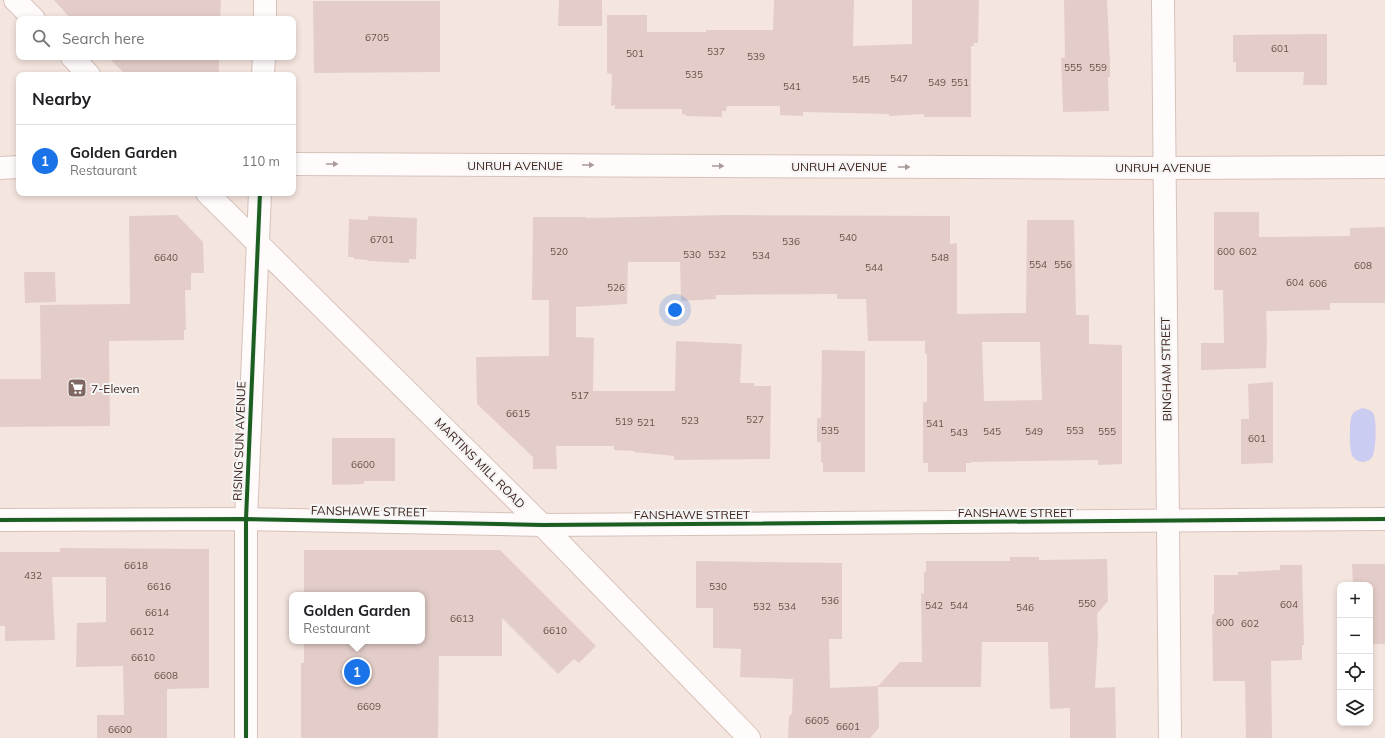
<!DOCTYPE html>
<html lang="en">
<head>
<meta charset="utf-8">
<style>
  :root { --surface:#fff; --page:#f2f2f2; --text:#202124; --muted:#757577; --line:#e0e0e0; --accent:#1a73e8 }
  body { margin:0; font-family:Mulish,sans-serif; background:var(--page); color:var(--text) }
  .controls { position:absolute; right:12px; bottom:12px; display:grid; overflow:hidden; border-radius:8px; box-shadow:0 2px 6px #0003 }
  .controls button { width:36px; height:36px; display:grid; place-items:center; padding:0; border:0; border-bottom:1px solid var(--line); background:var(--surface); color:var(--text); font:20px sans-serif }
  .you { position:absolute; left:675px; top:310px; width:14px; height:14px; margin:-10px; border:3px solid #fff; border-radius:50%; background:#1a73e8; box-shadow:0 0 0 6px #1a73e833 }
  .badge { display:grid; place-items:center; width:26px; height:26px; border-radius:50%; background:var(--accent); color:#fff; font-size:13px; font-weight:700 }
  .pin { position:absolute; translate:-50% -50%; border:2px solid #fff; box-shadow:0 1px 4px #0006 }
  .popup { position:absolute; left:289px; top:592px; width:136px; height:52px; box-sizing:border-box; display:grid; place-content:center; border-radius:8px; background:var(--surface); filter:drop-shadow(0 1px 3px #0005); font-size:13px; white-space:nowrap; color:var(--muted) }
  .popup b { font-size:15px; color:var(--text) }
  .popup::after { content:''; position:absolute; left:50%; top:100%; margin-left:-8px; border:8px solid transparent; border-top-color:var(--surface) }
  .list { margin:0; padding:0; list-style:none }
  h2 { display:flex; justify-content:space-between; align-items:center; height:52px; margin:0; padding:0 16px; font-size:17px }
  h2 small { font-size:13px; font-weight:400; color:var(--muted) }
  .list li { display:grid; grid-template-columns:26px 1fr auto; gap:12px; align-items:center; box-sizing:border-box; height:72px; padding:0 16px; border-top:1px solid var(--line) }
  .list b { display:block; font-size:15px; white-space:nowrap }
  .list p { margin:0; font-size:13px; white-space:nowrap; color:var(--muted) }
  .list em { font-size:13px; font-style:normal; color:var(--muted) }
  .icon { flex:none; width:22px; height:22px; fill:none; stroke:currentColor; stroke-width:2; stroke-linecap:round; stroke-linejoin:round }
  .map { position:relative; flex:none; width:1385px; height:738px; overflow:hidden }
  .search { position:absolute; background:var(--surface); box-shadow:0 2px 6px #0003; left:16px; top:16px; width:280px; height:44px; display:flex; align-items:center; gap:10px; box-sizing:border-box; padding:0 14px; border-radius:8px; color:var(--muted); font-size:15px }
  .panel { position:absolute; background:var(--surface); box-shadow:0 2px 6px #0003; left:16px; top:72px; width:280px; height:124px; border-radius:8px }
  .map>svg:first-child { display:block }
</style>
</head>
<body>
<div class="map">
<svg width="1385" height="738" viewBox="0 0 1385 738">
  <rect width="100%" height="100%" fill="#f5e5df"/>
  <!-- water -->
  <path fill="#cbccf1" d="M1362 408C1366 409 1370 409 1373 413 1377 418 1376 449 1373 455 1372 459 1368 461 1364 462 1360 462 1355 460 1353 457 1349 453 1349 420 1352 415 1354 411 1358 410 1362 408Z"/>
  <!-- building -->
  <g fill="#e4cdc9" fill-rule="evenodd">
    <path d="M54 0H221L220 19H71Z"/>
    <path d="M559 0H602V26H558Z"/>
    <path d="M774 0H854L853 46 912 44V0H979L978 43H974V46H971V117H924V114L889 116V114L803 112V116L780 115V106H727L726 111H722V117L686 116V115L682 114V109H615V105L611 106 612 74 607 73V15H647V32H706V30H773Z"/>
    <path d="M1064 0H1107L1110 63V77H1108L1109 111 1063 112 1061 58 1065 57Z"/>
    <path d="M313 1H440V72L314 73Z"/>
    <path d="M1327 34V85H1303L1304 72H1236V62H1233V35Z"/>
    <path d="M108 57H219V75H126Z"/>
    <path d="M1214 212H1259V237L1350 236V228L1385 227V303H1330V310L1266 311 1267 337 1266 368 1201 370V343H1224L1223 290H1214Z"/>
    <path d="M177 215 203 242 204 273H191V290H185L186 330H184V340L109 341 110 426 0 427V379H41L40 305 130 304 129 216Z"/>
    <path d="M728 215 950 216V244L957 243V314L1026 313 1027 220H1074L1076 315H1089V344L1122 345V464L1098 465V460L971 462V463H966V472H928V463H923V402H927V354H925V341H868L866 299H837V294L716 295V299L681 301 680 262H628L627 304 576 307V337L594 338 593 391H675L676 341 742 344 740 383H754V386H771L770 459 674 460V456L634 452V451L614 450V446H556L557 469H533V457L477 404 476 357 549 356V300H532L533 217H586V218ZM982 342H1040L1042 400 984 401Z"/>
    <path d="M368 216 417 218 416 259H409V263L368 261V260L354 259V257H348L349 219 368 220Z"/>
    <path d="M24 272H55L56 302 25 303Z"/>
    <path d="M822 350 865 351V472H823V463L821 462V442H817V418H821Z"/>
    <path d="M1273 382V463L1241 464V419H1249L1248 384Z"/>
    <path d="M332 438H395V481H364V484L332 485Z"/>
    <path d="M60 548 209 549V688L167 689V738H97V715H124L123 666 76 667 77 623 106 622V577H52L55 640 5 641V626H0V552H60Z"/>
    <path d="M304 550H500L596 646 579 663 574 659 558 674 502 618V656H439L438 738H301V663H304V641H422V595H304Z"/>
    <path d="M1010 557H1039V560L1107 559 1108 601 1097 614 1098 638 1095 688 1115 687 1116 738H1070V708L1050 709 1048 642H982L981 687H878L879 728 870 738H788L789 717 792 713 793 679 740 677 741 649 713 648V608H696V561L842 563V639H829L830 688 878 686 900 662H922L921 593 924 594V572H926V561H1010Z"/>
    <path d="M1352 564H1385V644H1370V585H1353Z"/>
    <path d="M1280 565H1302L1304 645H1302V660L1271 661 1272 738H1246L1245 681H1213L1212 615 1214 614V575H1238V572L1280 570Z"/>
  </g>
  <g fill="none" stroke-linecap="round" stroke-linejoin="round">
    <!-- street casing -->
    <g stroke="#d7c2bb" stroke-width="24">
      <g id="street">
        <path d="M1163 0 1170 738"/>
        <path d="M293 164 1164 168 1385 167"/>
        <path d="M0 168 19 167"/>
        <path d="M0 520 246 519 542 525 1385 519"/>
      </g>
    </g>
    <!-- secondary casing -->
    <g stroke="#d7c2bb" stroke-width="24">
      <g id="secondary">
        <path d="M15 0 34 19"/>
        <path d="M265 19V0"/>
        <path d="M72 57 89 75"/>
        <path d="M263 75 264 57"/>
        <path d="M207 193 542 525 749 738"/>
        <path d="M246 738V519L260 193"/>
      </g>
    </g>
    <!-- street -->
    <use href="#street" stroke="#fefbfa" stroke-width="22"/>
    <!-- secondary -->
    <use href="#secondary" stroke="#fefbfa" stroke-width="22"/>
    <!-- cycleway casing -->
    <g stroke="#f4f4f4" stroke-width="6">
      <g id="cycleway">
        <path d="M0 520 246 519 542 525 1385 519"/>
        <path d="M246 738V519L260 193"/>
      </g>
    </g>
    <!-- cycleway -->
    <use href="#cycleway" stroke="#1b5e20" stroke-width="4"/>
  </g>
  <!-- one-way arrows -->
  <defs><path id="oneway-solid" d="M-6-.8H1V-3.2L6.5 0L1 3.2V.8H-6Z"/></defs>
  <g fill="#a89b97">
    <use href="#oneway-solid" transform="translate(332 164)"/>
    <use href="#oneway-solid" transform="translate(588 165)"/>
    <use href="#oneway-solid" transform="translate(718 166)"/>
    <use href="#oneway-solid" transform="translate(904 167)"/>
  </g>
  <!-- icons -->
  <defs>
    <g id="supermarket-square" transform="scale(1)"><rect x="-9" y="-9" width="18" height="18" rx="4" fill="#7f6861" stroke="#f4f4f4"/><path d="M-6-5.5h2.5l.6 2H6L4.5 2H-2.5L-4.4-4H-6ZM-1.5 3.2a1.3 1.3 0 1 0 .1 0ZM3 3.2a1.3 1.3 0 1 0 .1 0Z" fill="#fff"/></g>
  </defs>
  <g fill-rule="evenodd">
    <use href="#supermarket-square" x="77" y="388"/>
  </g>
  <g text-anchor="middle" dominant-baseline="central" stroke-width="4" stroke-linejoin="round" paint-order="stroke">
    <!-- number labels -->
    <g font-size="10" fill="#6a5049">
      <text x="377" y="37">6705</text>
      <text x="1280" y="48">601</text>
      <text x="716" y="51">537</text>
      <text x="635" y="53">501</text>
      <text x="756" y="56">539</text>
      <text x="1073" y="67">555</text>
      <text x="1098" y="67">559</text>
      <text x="694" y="74">535</text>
      <text x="899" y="78">547</text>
      <text x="861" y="79">545</text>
      <text x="937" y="82">549</text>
      <text x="960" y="82">551</text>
      <text x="792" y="86">541</text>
      <text x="848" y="237">540</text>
      <text x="382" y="239">6701</text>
      <text x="791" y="241">536</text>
      <text x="559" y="251">520</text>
      <text x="1226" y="251">600</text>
      <text x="1248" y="251">602</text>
      <text x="692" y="254">530</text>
      <text x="717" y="254">532</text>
      <text x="761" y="255">534</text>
      <text x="166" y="257">6640</text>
      <text x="940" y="257">548</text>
      <text x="1038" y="264">554</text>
      <text x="1063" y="264">556</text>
      <text x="1363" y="265">608</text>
      <text x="874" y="267">544</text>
      <text x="1295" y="282">604</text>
      <text x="1318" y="283">606</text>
      <text x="616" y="287">526</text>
      <text x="580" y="395">517</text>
      <text x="518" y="413">6615</text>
      <text x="755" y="419">527</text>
      <text x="690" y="420">523</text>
      <text x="624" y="421">519</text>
      <text x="646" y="422">521</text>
      <text x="935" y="423">541</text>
      <text x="830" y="430">535</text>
      <text x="1075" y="430">553</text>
      <text x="992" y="431">545</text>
      <text x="1034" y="431">549</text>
      <text x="1107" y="431">555</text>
      <text x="959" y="432">543</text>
      <text x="1257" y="438">601</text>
      <text x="363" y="464">6600</text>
      <text x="136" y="565">6618</text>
      <text x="33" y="575">432</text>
      <text x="159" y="586">6616</text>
      <text x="718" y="586">530</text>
      <text x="830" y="600">536</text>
      <text x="1087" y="603">550</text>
      <text x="1289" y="604">604</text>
      <text x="934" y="605">542</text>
      <text x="959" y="605">544</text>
      <text x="762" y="606">532</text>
      <text x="787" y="606">534</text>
      <text x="1025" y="607">546</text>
      <text x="157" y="612">6614</text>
      <text x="462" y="618">6613</text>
      <text x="1225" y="622">600</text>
      <text x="1250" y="623">602</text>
      <text x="555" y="630">6610</text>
      <text x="142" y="631">6612</text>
      <text x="143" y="657">6610</text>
      <text x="166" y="675">6608</text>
      <text x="369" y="706">6609</text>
      <text x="817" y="720">6605</text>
      <text x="848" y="726">6601</text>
      <text x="120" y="729">6600</text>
    </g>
    <!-- street labels -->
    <g font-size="12" fill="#40251d" stroke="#f4f4f4">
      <text x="515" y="165">UNRUH AVENUE</text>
      <text x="839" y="166">UNRUH AVENUE</text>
      <text x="1163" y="167">UNRUH AVENUE</text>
      <text transform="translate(1166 369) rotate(-91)">BINGHAM STREET</text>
      <text transform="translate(239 441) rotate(-88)">RISING SUN AVENUE</text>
      <text transform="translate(480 463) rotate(45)">MARTINS MILL ROAD</text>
      <text transform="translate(369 511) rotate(1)">FANSHAWE STREET</text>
      <text x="1016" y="512">FANSHAWE STREET</text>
      <text x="692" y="514">FANSHAWE STREET</text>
    </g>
    <!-- poi labels -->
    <g font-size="12" fill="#40251d" stroke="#f4f4f4" text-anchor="start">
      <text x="91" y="388">7-Eleven</text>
    </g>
  </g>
</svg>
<div class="controls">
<button>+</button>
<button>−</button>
<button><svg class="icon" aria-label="locate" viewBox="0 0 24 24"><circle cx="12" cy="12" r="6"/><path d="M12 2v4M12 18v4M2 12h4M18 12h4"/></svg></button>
<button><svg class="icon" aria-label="layers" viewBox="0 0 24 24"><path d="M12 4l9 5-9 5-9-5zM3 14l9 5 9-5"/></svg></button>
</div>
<div class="you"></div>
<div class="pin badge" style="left:357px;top:672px">1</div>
<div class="popup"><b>Golden Garden</b>Restaurant</div>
<div class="search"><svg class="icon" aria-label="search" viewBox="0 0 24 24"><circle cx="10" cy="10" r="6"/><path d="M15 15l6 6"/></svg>Search here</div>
<section class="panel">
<h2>Nearby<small></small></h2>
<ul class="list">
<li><span class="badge">1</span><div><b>Golden Garden</b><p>Restaurant</p></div><em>110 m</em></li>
</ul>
</section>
</div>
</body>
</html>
